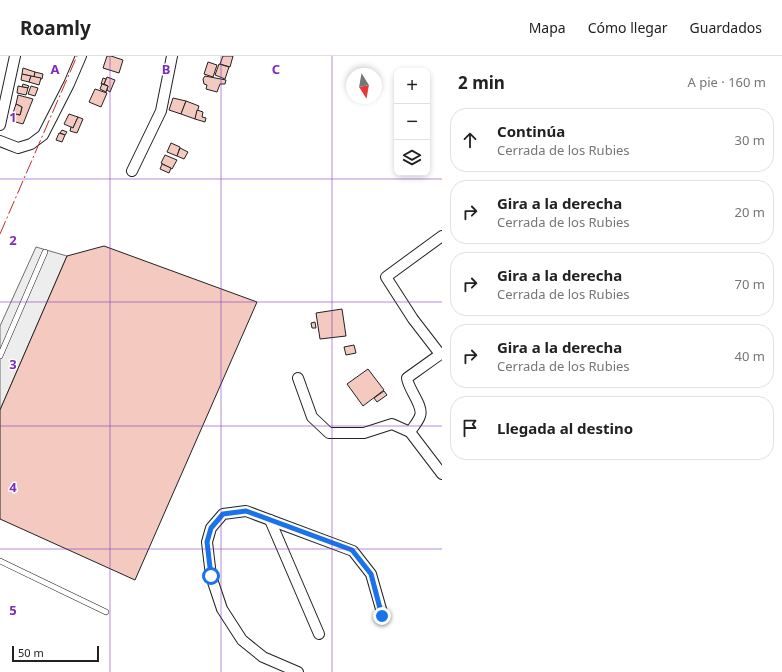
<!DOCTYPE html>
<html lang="es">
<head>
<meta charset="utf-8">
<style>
  :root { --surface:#fff; --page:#f2f2f2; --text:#222; --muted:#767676; --line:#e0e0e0 }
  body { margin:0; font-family:"Noto Sans",sans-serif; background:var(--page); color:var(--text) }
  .controls { position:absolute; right:12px; top:12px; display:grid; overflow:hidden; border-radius:8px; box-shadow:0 2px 6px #0003 }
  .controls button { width:36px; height:36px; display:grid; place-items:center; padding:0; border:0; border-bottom:1px solid var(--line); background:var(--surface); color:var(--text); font:20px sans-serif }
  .compass { position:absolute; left:346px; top:12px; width:36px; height:36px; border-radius:50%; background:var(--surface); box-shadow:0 2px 6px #0003; rotate:169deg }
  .scale { position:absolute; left:12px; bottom:10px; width:87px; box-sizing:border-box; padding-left:4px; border:2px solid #222; border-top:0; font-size:11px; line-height:14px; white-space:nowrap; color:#222; -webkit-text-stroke:3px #fff; paint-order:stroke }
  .stop { position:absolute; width:12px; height:12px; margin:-9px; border:3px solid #1a73e8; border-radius:50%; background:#fff }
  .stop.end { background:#1a73e8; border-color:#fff; box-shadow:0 1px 4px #0008 }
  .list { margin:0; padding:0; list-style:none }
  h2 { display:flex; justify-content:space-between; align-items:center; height:52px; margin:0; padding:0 16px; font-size:17px }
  h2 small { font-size:13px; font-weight:400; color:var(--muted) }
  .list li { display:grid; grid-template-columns:26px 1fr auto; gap:12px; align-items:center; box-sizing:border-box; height:64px; margin:0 8px 8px; padding:0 8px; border:1px solid var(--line); border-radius:16px }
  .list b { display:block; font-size:15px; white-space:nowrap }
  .list p { margin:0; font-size:13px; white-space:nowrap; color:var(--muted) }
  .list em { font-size:13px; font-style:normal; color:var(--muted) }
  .icon { flex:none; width:22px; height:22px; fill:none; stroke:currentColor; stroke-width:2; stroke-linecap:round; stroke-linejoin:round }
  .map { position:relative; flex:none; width:442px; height:616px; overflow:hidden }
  header { display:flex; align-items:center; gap:24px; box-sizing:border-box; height:56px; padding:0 20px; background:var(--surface); border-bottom:1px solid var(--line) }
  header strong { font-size:19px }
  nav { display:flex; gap:22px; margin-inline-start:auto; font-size:14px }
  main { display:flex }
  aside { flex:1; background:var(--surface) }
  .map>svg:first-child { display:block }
</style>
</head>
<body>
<header>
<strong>Roamly</strong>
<nav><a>Mapa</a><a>Cómo llegar</a><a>Guardados</a></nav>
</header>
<main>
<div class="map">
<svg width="442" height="616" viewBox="0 0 442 616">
  <rect width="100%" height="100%" fill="#fff"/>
  <!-- parking -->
  <path fill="#ededed" stroke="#6f6f6f" d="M36 191 67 200 0 354V270Z"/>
  <!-- building -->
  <g fill="#f3c9c0" stroke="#222">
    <path d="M107 0H111L123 4 119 17 103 12Z"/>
    <path d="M223 0H233L230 11 220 8Z"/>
    <path d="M208 6 217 9 213 21 204 18Z"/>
    <path d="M219 8 229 11 225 23 215 19Z"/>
    <path d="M23 12 35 16 34 21 22 18Z"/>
    <path d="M35 16 43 18 42 23 34 21Z"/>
    <path d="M22 18 31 20 29 26 21 24Z"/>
    <path d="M31 20 41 22 39 29 29 26Z"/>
    <path d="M205 20 226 24 225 28H220L217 36 206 33 207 29 204 28 203 23Z"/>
    <path d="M107 21 115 24 110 36 107 34 108 30 104 28Z"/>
    <path d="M103 22 106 23 104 28H101Z"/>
    <path d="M23 28 29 30 28 32 22 31Z"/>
    <path d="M102 28 108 30 106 36 100 33Z"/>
    <path d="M18 30 28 32 26 39 17 37Z"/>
    <path d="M31 30 38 32 35 40 28 38Z"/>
    <path d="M95 33 107 37 101 51 89 46Z"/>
    <path d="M18 39 33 43 23 68 12 65 15 58 20 59 22 51 16 48Z"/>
    <path d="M173 42 186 45 181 58 169 54Z"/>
    <path d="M186 45 199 50 195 63 181 58Z"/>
    <path d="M16 48 22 51 20 59 13 57Z"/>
    <path d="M197 54 203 56 202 61 206 62 205 66 195 63Z"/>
    <path d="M69 58 78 61 73 72 64 68Z"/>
    <path d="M78 61 83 63 77 77 70 75 71 71 73 72Z"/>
    <path d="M62 74 67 76 65 79 60 77Z"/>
    <path d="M59 77 65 79 62 86 56 84Z"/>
    <path d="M171 87 180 91 177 100 167 96Z"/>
    <path d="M180 92 188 96 184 103 177 100Z"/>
    <path d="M165 99 177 104 172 113 161 107Z"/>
    <path d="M162 108 171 112 169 117 160 113Z"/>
    <path d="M104 190 257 246 135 524 0 463V354L67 200Z"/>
    <path d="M342 253 346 280 320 283 316 257Z"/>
    <path d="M315 266 316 272H312L311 267Z"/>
    <path d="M354 289 356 297 346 299 344 291Z"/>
    <path d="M368 313 384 334 363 350 347 328Z"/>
    <path d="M384 335 387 339 377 346 374 342Z"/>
  </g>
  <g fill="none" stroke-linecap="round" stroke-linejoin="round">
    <!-- lane casing -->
    <g stroke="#222" stroke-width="6">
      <g id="lane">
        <path d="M0 300 45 196"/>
        <path d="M0 505 106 556"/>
      </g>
    </g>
    <!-- street casing -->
    <g stroke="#222" stroke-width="12">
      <g id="street">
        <path d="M0 69 15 0"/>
        <path d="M0 85 18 92 31 88 43 79 69 28 81 0"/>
        <path d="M132 115 161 55 172 0"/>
        <path d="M440 298 413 263 386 221 442 180"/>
        <path d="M298 322 312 361 329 377H364L392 368 410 376 442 418"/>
        <path d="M410 376C413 371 418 366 420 360 424 350 408 333 407 322L442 297"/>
        <path d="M270 464 319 578"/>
        <path d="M298 616 263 601 242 584 222 553 211 520 207 486 211 472 223 458 246 455 353 495 371 518 383 560"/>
      </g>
    </g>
    <!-- lane -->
    <use href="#lane" stroke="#fff" stroke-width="5"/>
    <!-- street -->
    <use href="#street" stroke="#fff" stroke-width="10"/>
    <!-- power -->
    <path stroke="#c62828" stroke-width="1" stroke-dasharray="14 3 2 3" stroke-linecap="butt" d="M0 178 77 0"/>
  </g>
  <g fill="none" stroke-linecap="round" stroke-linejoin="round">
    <!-- route -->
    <path stroke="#1a73e8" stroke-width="5" d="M211 520 207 486 211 472 223 458 246 455 352 494 371 518 382 560"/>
  </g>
  <!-- grid -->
  <path fill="none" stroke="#7b2cbf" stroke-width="1" stroke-opacity="0.55" d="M110 0V616M221 0V616M332 0V616M0 123H442M0 246H442M0 370H442M0 493H442"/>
  <g font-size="13" text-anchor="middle" font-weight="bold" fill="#7b2cbf" stroke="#fff" stroke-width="3" stroke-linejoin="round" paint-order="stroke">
    <text x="55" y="18">A</text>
    <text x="166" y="18">B</text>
    <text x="276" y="18">C</text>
    <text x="13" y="66">1</text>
    <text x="13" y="189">2</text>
    <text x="13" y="313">3</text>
    <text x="13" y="436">4</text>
    <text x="13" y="559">5</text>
  </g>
</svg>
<div class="controls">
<button>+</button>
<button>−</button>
<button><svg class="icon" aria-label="layers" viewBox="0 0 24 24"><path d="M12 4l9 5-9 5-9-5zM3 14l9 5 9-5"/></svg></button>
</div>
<svg class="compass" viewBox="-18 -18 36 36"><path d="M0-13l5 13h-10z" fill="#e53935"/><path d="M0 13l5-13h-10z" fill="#767676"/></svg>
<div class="scale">50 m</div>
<div class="stop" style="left:211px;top:520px"></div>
<div class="stop end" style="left:382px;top:560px"></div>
</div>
<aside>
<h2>2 min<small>A pie · 160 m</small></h2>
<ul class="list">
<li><svg class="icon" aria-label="ahead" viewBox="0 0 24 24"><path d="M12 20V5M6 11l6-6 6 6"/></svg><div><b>Continúa</b><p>Cerrada de los Rubies</p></div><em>30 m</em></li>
<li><svg class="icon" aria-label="right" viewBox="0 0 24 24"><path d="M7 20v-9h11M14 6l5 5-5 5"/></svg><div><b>Gira a la derecha</b><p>Cerrada de los Rubies</p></div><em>20 m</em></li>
<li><svg class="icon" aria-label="right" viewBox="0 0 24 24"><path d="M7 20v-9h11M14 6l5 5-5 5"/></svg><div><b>Gira a la derecha</b><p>Cerrada de los Rubies</p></div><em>70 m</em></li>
<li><svg class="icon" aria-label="right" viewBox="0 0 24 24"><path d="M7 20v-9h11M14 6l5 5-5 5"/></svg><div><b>Gira a la derecha</b><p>Cerrada de los Rubies</p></div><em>40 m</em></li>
<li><svg class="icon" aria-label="arrive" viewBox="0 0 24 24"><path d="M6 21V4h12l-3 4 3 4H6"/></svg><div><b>Llegada al destino</b></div></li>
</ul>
</aside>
</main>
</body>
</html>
